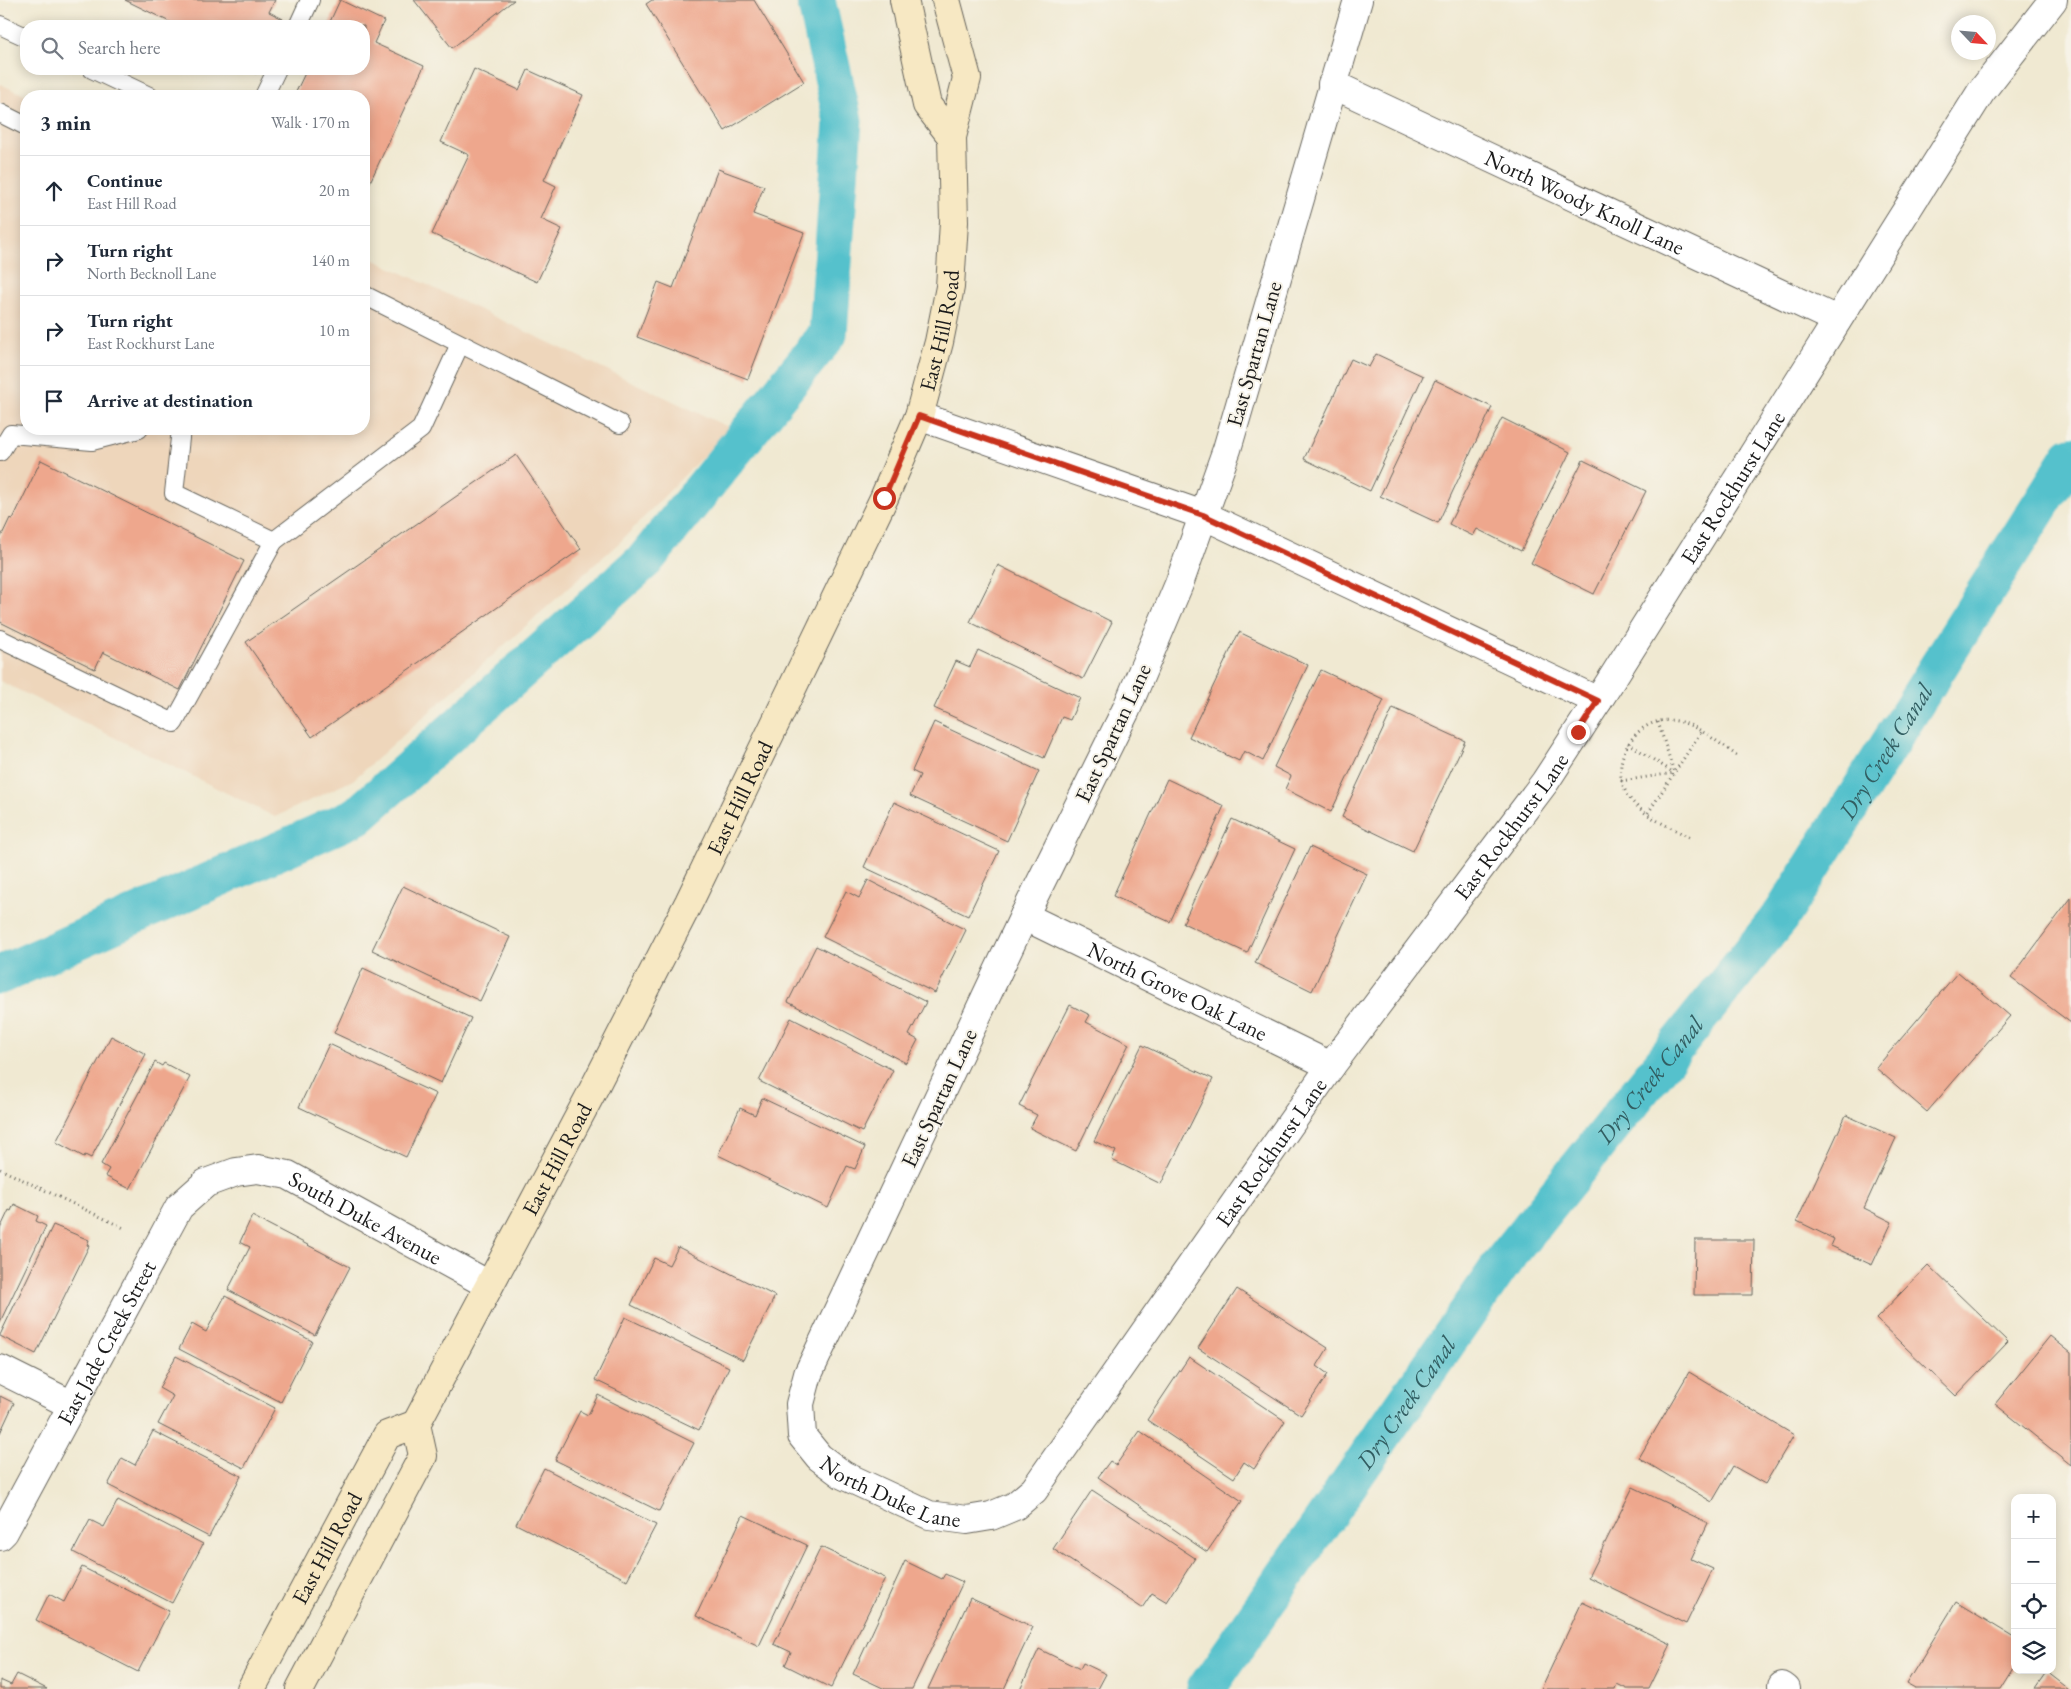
<!DOCTYPE html>
<html lang="en">
<head>
<meta charset="utf-8">
<style>
  :root { --surface:#fff; --page:#f2f2f3; --text:#1f2937; --muted:#747a83; --line:#e0e1e3 }
  body { margin:0; font-family:"EB Garamond",serif; background:var(--page); color:var(--text) }
  .controls { position:absolute; right:15px; bottom:15px; display:grid; overflow:hidden; border-radius:10px; box-shadow:0 2px 12px #0003 }
  .controls button { width:45px; height:45px; display:grid; place-items:center; padding:0; border:0; border-bottom:1px solid var(--line); background:var(--surface); color:var(--text); font:25px sans-serif }
  .compass { position:absolute; left:1951px; top:15px; width:45px; height:45px; border-radius:50%; background:var(--surface); box-shadow:0 2px 12px #0003; rotate:116deg }
  .stop { position:absolute; width:15px; height:15px; margin:-11px; border:4px solid #c8321e; border-radius:50%; background:#fff }
  .stop.end { background:#c8321e; border-color:#fff; box-shadow:0 1px 5px #0008 }
  .list { margin:0; padding:0; list-style:none }
  h2 { display:flex; justify-content:space-between; align-items:center; height:65px; margin:0; padding:0 20px; font-size:21px }
  h2 small { font-size:16px; font-weight:400; color:var(--muted) }
  .list li { display:grid; grid-template-columns:32px 1fr auto; gap:15px; align-items:center; box-sizing:border-box; height:70px; padding:0 20px; border-top:1px solid var(--line) }
  .list b { display:block; font-size:19px; white-space:nowrap }
  .list p { margin:0; font-size:16px; white-space:nowrap; color:var(--muted) }
  .list em { font-size:16px; font-style:normal; color:var(--muted) }
  .icon { flex:none; width:28px; height:28px; fill:none; stroke:currentColor; stroke-width:2; stroke-linecap:round; stroke-linejoin:round }
  .map { position:relative; flex:none; width:2071px; height:1689px; overflow:hidden }
  .search { position:absolute; background:var(--surface); box-shadow:0 2px 12px #0003; left:20px; top:20px; width:350px; height:55px; display:flex; align-items:center; gap:12px; box-sizing:border-box; padding:0 18px; border-radius:20px; color:var(--muted); font-size:19px }
  .panel { position:absolute; background:var(--surface); box-shadow:0 2px 12px #0003; left:20px; top:90px; width:350px; height:345px; border-radius:20px }
  .map>svg:first-child { display:block }
</style>
</head>
<body>
<div class="map">
<svg width="2071" height="1689" viewBox="0 0 2071 1689">
  <rect width="100%" height="100%" fill="#f7f3e8"/>
  <filter id="ink" filterUnits="userSpaceOnUse"><feTurbulence type="fractalNoise" baseFrequency=".02" numOctaves="2"/><feDisplacementMap in="SourceGraphic" scale="10" xChannelSelector="R" yChannelSelector="G"/><feConvolveMatrix kernelMatrix="1 2 1 2 8 2 1 2 1" color-interpolation-filters="sRGB"/></filter>
  <filter id="wash" filterUnits="userSpaceOnUse"><feTurbulence type="fractalNoise" baseFrequency=".0096" numOctaves="4" result="noise"/><feDisplacementMap in="SourceGraphic" scale="20" xChannelSelector="R" yChannelSelector="G"/><feGaussianBlur stdDeviation="1.12" result="paint"/><feColorMatrix in="noise" values="0 0 0 0 0 0 0 0 0 0 0 0 0 0 0 0 0 1.4 0 .05"/><feComposite in="paint" operator="in"/></filter>
  <g filter="url(#wash)">
    <rect width="100%" height="100%" fill="#f0e9d2"/>
    <!-- built -->
    <path fill="#eed6bb" d="M0 84 27 96 26 429H364V255L730 428 620 542 353 780 275 817 0 681Z"/>
    <g fill="none" stroke-linecap="round" stroke-linejoin="round">
      <!-- canal -->
      <g stroke="#54c1cc" stroke-width="39">
        <path d="M0 975 357 816 645 560 828 334 843 121 816 0"/>
        <path id="s1" d="M1206 1689 1505 1259 1783 913 2071 456"/>
      </g>
    </g>
    <g id="blocks">
      <!-- building -->
      <g fill="#eea78d">
        <path d="M125 0H275L269 12 283 19 279 26H178Z"/>
        <path d="M340 0 384 21 374 43 424 66 364 195V96H294L307 69H364V26H328Z"/>
        <path d="M414 0H514L452 48Z"/>
        <path d="M652 0H754L804 82 725 131 646 4Z"/>
        <path d="M245 69H258L256 74Z"/>
        <path d="M474 69 519 90 528 70 583 95 544 180 556 186 541 219 562 229 537 282 432 234 469 155 441 142Z"/>
        <path d="M718 169 764 186 753 214 804 233 748 379 637 337 658 282 673 288Z"/>
        <path d="M1376 354 1423 376 1370 491 1304 459 1351 359 1369 367Z"/>
        <path d="M1435 380 1492 407 1438 523 1380 496Z"/>
        <path d="M1502 418 1570 452 1521 551 1477 529 1473 536 1449 524Z"/>
        <path d="M516 455 581 549 312 737 246 642Z"/>
        <path d="M41 460 244 561 180 690 103 652 95 669 0 622V539L10 518 13 519Z"/>
        <path d="M1583 460 1646 491 1594 594 1531 563Z"/>
        <path d="M998 565 1112 622 1083 679 970 622Z"/>
        <path d="M1239 632 1308 665 1263 761 1244 751 1239 761 1189 737Z"/>
        <path d="M978 650 1080 698 1070 720 1062 717 1044 758 934 708 956 661 970 667Z"/>
        <path d="M1321 670 1384 700 1331 812 1285 789 1291 776 1274 767Z"/>
        <path d="M1393 708 1465 741 1413 851 1342 817Z"/>
        <path d="M934 722 1039 771 1007 841 910 796 920 775 912 771Z"/>
        <path d="M1167 779 1224 806 1170 922 1113 896Z"/>
        <path d="M894 802 999 851 968 916 864 867Z"/>
        <path d="M1232 819 1295 849 1247 953 1183 923Z"/>
        <path d="M1310 847 1367 874 1312 991 1255 963Z"/>
        <path d="M868 880 966 930 935 993 823 937 846 891 859 898Z"/>
        <path d="M403 886 510 937 480 1001 372 950Z"/>
        <path d="M2071 898V1023L2011 978Z"/>
        <path d="M816 946 926 1002 909 1035 918 1040 906 1063 788 1002Z"/>
        <path d="M363 968 471 1018 441 1083 334 1033Z"/>
        <path d="M1958 972 2010 1016 1927 1112 1876 1068Z"/>
        <path d="M1070 1005 1090 1015 1086 1022 1129 1044 1076 1151 1030 1128 1037 1115 1019 1106Z"/>
        <path d="M791 1018 893 1070 862 1132 759 1081Z"/>
        <path d="M111 1036 146 1054 91 1158 85 1155 84 1157 56 1142Z"/>
        <path d="M329 1044 436 1094 406 1157 299 1107Z"/>
        <path d="M1142 1045 1213 1079 1161 1184 1112 1160 1116 1151 1094 1141Z"/>
        <path d="M155 1062 162 1066 164 1063 190 1077 130 1189 105 1176 109 1169 101 1164Z"/>
        <path d="M762 1098 865 1147 855 1169 847 1166 828 1208 718 1155 740 1108 755 1115Z"/>
        <path d="M1846 1115 1896 1138 1864 1208 1892 1222 1872 1265 1831 1246 1834 1239 1797 1221Z"/>
        <path d="M14 1204 38 1216 36 1221 46 1226 0 1322V1229L9 1210 11 1211Z"/>
        <path d="M252 1216 350 1267 315 1335 228 1290 250 1247 240 1242Z"/>
        <path d="M53 1225 89 1240 87 1245 89 1246 36 1354 0 1336V1335Z"/>
        <path d="M1695 1240H1754L1753 1295H1694Z"/>
        <path d="M678 1247 775 1296 743 1360 631 1305 654 1258 669 1265Z"/>
        <path d="M1928 1265 2008 1342 1956 1396 1876 1319Z"/>
        <path d="M1237 1289 1328 1348 1317 1366 1328 1374 1301 1415 1198 1348Z"/>
        <path d="M225 1296 312 1341 281 1402 179 1349 192 1324 206 1332Z"/>
        <path d="M625 1317 729 1367 699 1430 595 1380Z"/>
        <path d="M2050 1336 2071 1353V1465L1995 1404Z"/>
        <path d="M176 1356 275 1408 244 1468 158 1424 173 1396 159 1388Z"/>
        <path d="M1189 1357 1285 1421 1254 1469 1244 1462 1234 1478 1147 1420Z"/>
        <path d="M1689 1372 1794 1435 1765 1484 1733 1466 1712 1502 1639 1458Z"/>
        <path d="M598 1395 694 1443 659 1511 555 1460 580 1411 588 1415Z"/>
        <path d="M0 1396 14 1403 0 1433Z"/>
        <path d="M153 1431 241 1476 209 1537 108 1485 122 1458 135 1465Z"/>
        <path d="M1140 1431 1242 1501 1207 1552 1098 1477 1110 1461 1116 1465Z"/>
        <path d="M544 1468 656 1525 627 1580 516 1524Z"/>
        <path d="M1633 1487 1708 1523 1691 1559 1713 1569 1686 1624 1588 1577Z"/>
        <path d="M1092 1490 1195 1558 1167 1602 1152 1593 1142 1608 1053 1549Z"/>
        <path d="M118 1500 203 1544 172 1603 73 1552 90 1520 104 1527Z"/>
        <path d="M743 1515 807 1545 759 1646 696 1616Z"/>
        <path d="M821 1547 885 1578 831 1688 785 1665 791 1652 774 1644Z"/>
        <path d="M905 1561 942 1579 945 1574 963 1582 912 1689H885L853 1674Z"/>
        <path d="M82 1567 169 1611 138 1672 36 1620 49 1594 64 1602Z"/>
        <path d="M970 1598 1033 1627 1004 1689H928Z"/>
        <path d="M1582 1602 1671 1644 1649 1689H1627L1617 1684 1615 1689H1541Z"/>
        <path d="M1956 1602 2015 1638V1665L2000 1689H1915L1906 1684Z"/>
        <path d="M1039 1649 1080 1669 1083 1663 1106 1674 1098 1689H1020Z"/>
        <path d="M2047 1672 2069 1689H2035Z"/>
        <path d="M17 1674 47 1689H0V1680L11 1685Z"/>
      </g>
    </g>
  </g>
  <g filter="url(#ink)">
    <use href="#blocks" fill-opacity="0" stroke="#66645c" stroke-width="1"/>
    <g fill="none" stroke-linecap="round" stroke-linejoin="round">
      <!-- lane casing -->
      <g stroke="#66645c" stroke-width="20">
        <g id="lane">
          <path d="M0 25 26 37"/>
          <path d="M298 26 310 0"/>
          <path d="M92 69 149 96"/>
          <path d="M264 96 277 69"/>
          <path d="M0 113 26 126"/>
          <path d="M364 295 620 424"/>
          <path d="M181 429 174 493 274 541 421 429 460 344"/>
          <path d="M0 452 11 434 92 441 139 429"/>
          <path d="M0 639 174 723 274 541"/>
        </g>
      </g>
      <!-- street casing -->
      <g stroke="#66645c" stroke-width="30">
        <g id="street">
          <path id="s2" d="M1358 0 1227 449 1179 584 1126 710 1024 916 808 1374 800 1404 802 1436 819 1457 843 1475 929 1515 967 1520 991 1516 1015 1506 1034 1490 1331 1066 1545 782 1598 701 1981 92 2053 0"/>
          <path id="s3" d="M1332 84 1837 320"/>
          <path d="M919 416 1203 515 1598 701"/>
          <path id="s4" d="M1024 916 1331 1066"/>
          <path d="M0 1369 72 1405"/>
          <path id="s5" d="M0 1536 4 1532 179 1207 206 1183 236 1172 258 1169 288 1175 489 1285"/>
          <path d="M1782 1686 1786 1689"/>
        </g>
      </g>
      <!-- secondary casing -->
      <g stroke="#66645c" stroke-width="30">
        <g id="secondary">
          <path d="M904 0 927 105 952 137"/>
          <path id="s6" d="M416 1424 592 1092 689 902 884 498 919 416 939 342 950 287 954 222 952 137 967 78 946 0"/>
          <path id="s7" d="M251 1689 387 1435 416 1424 423 1456 300 1689"/>
        </g>
      </g>
      <!-- path -->
      <g stroke="#66645c" stroke-width="3" stroke-dasharray="1 4" stroke-linecap="butt">
        <path d="M1658 722 1674 772"/>
        <path d="M1628 743 1674 773"/>
        <path d="M1621 781 1674 773"/>
        <path d="M1648 813 1701 732"/>
        <path d="M1689 837C1669 826 1639 815 1627 794 1606 759 1640 710 1681 722 1702 728 1721 745 1739 757"/>
        <path d="M0 1169 126 1229"/>
      </g>
      <!-- lane -->
      <use href="#lane" stroke="#fff" stroke-width="18"/>
      <!-- street -->
      <use href="#street" stroke="#fff" stroke-width="28"/>
      <!-- secondary -->
      <use href="#secondary" stroke="#f7e8c3" stroke-width="28"/>
    </g>
  </g>
  <g fill="none" stroke-linecap="round" stroke-linejoin="round" filter="url(#ink)">
    <!-- route -->
    <path stroke="#c8321e" stroke-width="6" d="M884 498 919 416 1203 515 1562 684 1598 701 1578 732"/>
  </g>
  <g text-anchor="middle" dominant-baseline="central" stroke-width="4" stroke-linejoin="round" paint-order="stroke">
    <!-- street labels -->
    <g font-size="22" fill="#1c1c1c" stroke="#f7f3e8">
      <text stroke="none"><textPath href="#s3" startOffset="279">North Woody Knoll Lane</textPath></text>
      <text stroke="none"><textPath href="#s6" startOffset="1215">East Hill Road</textPath></text>
      <text transform="translate(1254 354) rotate(-74)">East Spartan Lane</text>
      <text stroke="none"><textPath href="#s2" startOffset="3035">East Rockhurst Lane</textPath></text>
      <text transform="translate(1113 733) rotate(-65)">East Spartan Lane</text>
      <text stroke="none"><textPath href="#s6" startOffset="705">East Hill Road</textPath></text>
      <text stroke="none"><textPath href="#s2" startOffset="2630">East Rockhurst Lane</textPath></text>
      <text stroke="none"><textPath href="#s4" startOffset="171">North Grove Oak Lane</textPath></text>
      <text transform="translate(939 1098) rotate(-65)">East Spartan Lane</text>
      <text stroke="none"><textPath href="#s2" startOffset="2225">East Rockhurst Lane</textPath></text>
      <text stroke="none"><textPath href="#s6" startOffset="300">East Hill Road</textPath></text>
      <text stroke="none"><textPath href="#s5" startOffset="584">South Duke Avenue</textPath></text>
      <text stroke="none"><textPath href="#s5" startOffset="221">East Jade Creek Street</textPath></text>
      <text stroke="none"><textPath href="#s2" startOffset="1655">North Duke Lane</textPath></text>
      <text stroke="none"><textPath href="#s7" startOffset="160">East Hill Road</textPath></text>
    </g>
    <!-- water labels -->
    <g font-size="24" font-style="italic" fill="#325e62" stroke="#f7f3e8">
      <text stroke="none"><textPath href="#s1" startOffset="1159">Dry Creek Canal</textPath></text>
      <text stroke="none"><textPath href="#s1" startOffset="754">Dry Creek Canal</textPath></text>
      <text stroke="none"><textPath href="#s1" startOffset="349">Dry Creek Canal</textPath></text>
    </g>
  </g>
</svg>
<div class="controls">
<button>+</button>
<button>−</button>
<button><svg class="icon" aria-label="locate" viewBox="0 0 24 24"><circle cx="12" cy="12" r="6"/><path d="M12 2v4M12 18v4M2 12h4M18 12h4"/></svg></button>
<button><svg class="icon" aria-label="layers" viewBox="0 0 24 24"><path d="M12 4l9 5-9 5-9-5zM3 14l9 5 9-5"/></svg></button>
</div>
<svg class="compass" viewBox="-18 -18 36 36"><path d="M0-13l5 13h-10z" fill="#e53935"/><path d="M0 13l5-13h-10z" fill="#747a83"/></svg>
<div class="stop" style="left:884px;top:498px"></div>
<div class="stop end" style="left:1578px;top:732px"></div>
<div class="search"><svg class="icon" aria-label="search" viewBox="0 0 24 24"><circle cx="10" cy="10" r="6"/><path d="M15 15l6 6"/></svg>Search here</div>
<section class="panel">
<h2>3 min<small>Walk · 170 m</small></h2>
<ul class="list">
<li><svg class="icon" aria-label="ahead" viewBox="0 0 24 24"><path d="M12 20V5M6 11l6-6 6 6"/></svg><div><b>Continue</b><p>East Hill Road</p></div><em>20 m</em></li>
<li><svg class="icon" aria-label="right" viewBox="0 0 24 24"><path d="M7 20v-9h11M14 6l5 5-5 5"/></svg><div><b>Turn right</b><p>North Becknoll Lane</p></div><em>140 m</em></li>
<li><svg class="icon" aria-label="right" viewBox="0 0 24 24"><path d="M7 20v-9h11M14 6l5 5-5 5"/></svg><div><b>Turn right</b><p>East Rockhurst Lane</p></div><em>10 m</em></li>
<li><svg class="icon" aria-label="arrive" viewBox="0 0 24 24"><path d="M6 21V4h12l-3 4 3 4H6"/></svg><div><b>Arrive at destination</b></div></li>
</ul>
</section>
</div>
</body>
</html>
